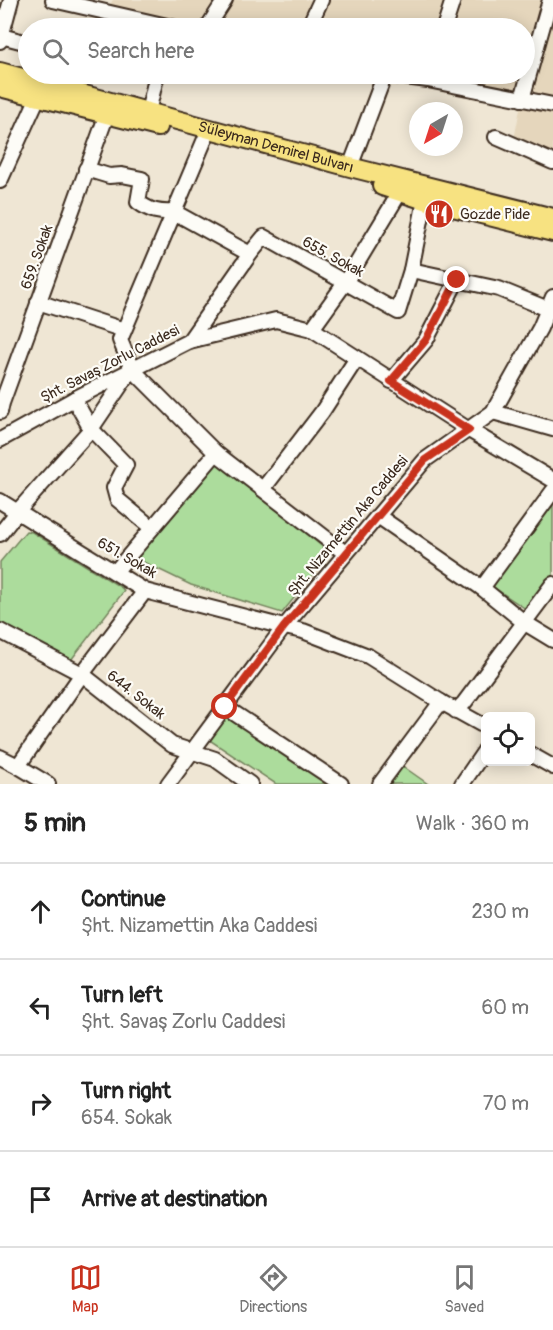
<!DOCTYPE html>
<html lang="en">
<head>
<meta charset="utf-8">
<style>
  :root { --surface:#fff; --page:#f2f2f2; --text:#222; --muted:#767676; --line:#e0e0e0; --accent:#c8321e }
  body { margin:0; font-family:Pangolin,sans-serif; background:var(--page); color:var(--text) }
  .controls { position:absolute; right:18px; bottom:18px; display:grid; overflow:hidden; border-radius:9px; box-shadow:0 3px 15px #0003 }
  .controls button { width:54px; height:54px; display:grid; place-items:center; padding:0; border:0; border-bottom:2px solid var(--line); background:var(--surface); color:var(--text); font:30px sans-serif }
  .compass { position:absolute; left:409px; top:102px; width:54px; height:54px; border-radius:50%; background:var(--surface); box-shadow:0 3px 15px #0003; rotate:219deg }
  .stop { position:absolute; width:18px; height:18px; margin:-14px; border:4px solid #c8321e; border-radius:50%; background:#fff }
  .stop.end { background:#c8321e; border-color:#fff; box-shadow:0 2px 6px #0008 }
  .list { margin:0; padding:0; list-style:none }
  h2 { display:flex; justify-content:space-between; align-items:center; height:78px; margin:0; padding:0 24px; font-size:26px }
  h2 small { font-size:20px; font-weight:400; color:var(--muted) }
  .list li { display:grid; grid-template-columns:39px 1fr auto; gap:18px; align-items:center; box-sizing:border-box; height:96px; padding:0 24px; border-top:2px solid var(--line) }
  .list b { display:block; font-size:22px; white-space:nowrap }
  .list p { margin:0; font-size:20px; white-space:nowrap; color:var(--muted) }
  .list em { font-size:20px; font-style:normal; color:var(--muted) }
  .icon { flex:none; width:33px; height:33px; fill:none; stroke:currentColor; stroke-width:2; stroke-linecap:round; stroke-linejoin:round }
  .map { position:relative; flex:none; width:553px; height:784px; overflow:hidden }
  .search { position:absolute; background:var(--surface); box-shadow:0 3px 15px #0003; left:18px; right:18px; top:18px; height:66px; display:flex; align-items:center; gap:15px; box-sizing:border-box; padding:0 21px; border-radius:33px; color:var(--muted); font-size:22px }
  .sheet { height:462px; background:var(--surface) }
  nav { display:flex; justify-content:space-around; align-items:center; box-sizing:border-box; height:84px; border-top:2px solid var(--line); background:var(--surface); font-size:16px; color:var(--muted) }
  nav a { display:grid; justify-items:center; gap:3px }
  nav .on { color:var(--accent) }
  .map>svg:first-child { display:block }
</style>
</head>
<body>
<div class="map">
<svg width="553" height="784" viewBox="0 0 553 784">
  <rect width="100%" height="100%" fill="#efe6d4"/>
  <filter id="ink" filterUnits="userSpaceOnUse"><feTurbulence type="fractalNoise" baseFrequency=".0167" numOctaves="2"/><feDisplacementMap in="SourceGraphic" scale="12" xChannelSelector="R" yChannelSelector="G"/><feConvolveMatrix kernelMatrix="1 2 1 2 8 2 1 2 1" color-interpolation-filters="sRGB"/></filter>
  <g filter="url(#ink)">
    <!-- built -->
    <path fill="#e5d6bc" d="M113 0H553V153L513 144 522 99 400 74H524V28H181L104 13Z"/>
    <!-- green -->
    <g fill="#acdc9c" stroke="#74835d" stroke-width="1.5">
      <path d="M217 460 330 553 282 613 191 585 135 558Z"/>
      <path d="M553 499V577L529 611 490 585Z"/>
      <path d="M26 531 32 532 122 588 124 591 71 660H65L0 625V562Z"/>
      <path d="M226 714 331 784H276L208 739Z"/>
      <path d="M401 765 428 784H388Z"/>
    </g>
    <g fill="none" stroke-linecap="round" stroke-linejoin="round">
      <!-- minor casing -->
      <g stroke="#3b2a1e" stroke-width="18">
        <g id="minor">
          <path d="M53 0 176 28"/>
          <path d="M207 28 225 0"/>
          <path d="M308 28 321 0"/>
          <path d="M444 28 453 0"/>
          <path d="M1 36 28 43"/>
          <path d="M0 41 11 0"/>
          <path d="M382 74 428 80 553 105"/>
          <path d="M58 88 62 74"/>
          <path d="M522 99 550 0"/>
          <path d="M148 112 157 74"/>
          <path d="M496 137 553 162"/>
          <path d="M205 139 120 340 132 369 216 453 345 553"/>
          <path d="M350 167 385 74"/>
          <path d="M86 169 109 176 122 175 142 179 138 202C150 211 159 213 174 212L250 254"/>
          <path d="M0 181 38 97"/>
          <path d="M411 270 499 289 548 309"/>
          <path d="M38 302 124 330"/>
          <path d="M312 329 345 283 400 192"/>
          <path d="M189 341 250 254 264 237 398 312 411 270 425 200"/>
          <path d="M391 381 426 340 457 280"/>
          <path d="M74 399 91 429 126 465 114 488 117 499 152 528"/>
          <path d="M0 412 2 403 107 114"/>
          <path d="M493 412 553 429"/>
          <path d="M0 440 74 399 189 341 276 320 312 329 469 430 553 480"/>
          <path d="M263 489 322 412 357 358"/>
          <path d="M0 501 145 591 284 627 303 631 368 656 441 702 486 727"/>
          <path d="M378 516 482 588 525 623 553 640"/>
          <path d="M0 534 18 511 91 429 131 370"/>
          <path d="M115 572 216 453"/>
          <path d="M482 588 553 491"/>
          <path d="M0 631 82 674 172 745 215 759 250 784"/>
          <path d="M225 707 341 784"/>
          <path d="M456 711 464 703 553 584"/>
          <path d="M530 754 553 767"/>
          <path d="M0 757 18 766 48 784"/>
          <path d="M18 766 82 674 145 591"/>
          <path d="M168 784 284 627 425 460 493 412 540 328 553 297"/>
          <path d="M380 784 441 702"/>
          <path d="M462 784 486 749"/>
        </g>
      </g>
      <!-- major casing -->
      <g stroke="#3b2a1e" stroke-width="22">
        <g id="major">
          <path id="s1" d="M0 72 350 167 553 218"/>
          <path d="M0 87 158 127"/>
          <path d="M382 186 425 200 553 232"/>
        </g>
      </g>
      <!-- minor -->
      <use href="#minor" stroke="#fdfcf7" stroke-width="14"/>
      <!-- major -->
      <use href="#major" stroke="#f7e281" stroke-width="18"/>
    </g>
  </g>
  <g fill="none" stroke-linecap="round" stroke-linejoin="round" filter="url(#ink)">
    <!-- route -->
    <path stroke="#c8321e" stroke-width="8" d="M225 707 284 627 425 460 469 430 391 381 426 340 457 280"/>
  </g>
  <!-- icons -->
  <defs>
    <g id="restaurant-disc" transform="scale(1.5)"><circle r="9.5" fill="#c8321e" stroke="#fdfcf7"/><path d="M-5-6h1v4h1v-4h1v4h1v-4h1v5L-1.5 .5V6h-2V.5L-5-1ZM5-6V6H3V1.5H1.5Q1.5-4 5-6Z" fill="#fff"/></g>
  </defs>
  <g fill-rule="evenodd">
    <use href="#restaurant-disc" x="439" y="214"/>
  </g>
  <g text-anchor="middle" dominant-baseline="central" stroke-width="4.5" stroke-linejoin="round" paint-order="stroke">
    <!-- street labels -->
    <g font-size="15" fill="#3b2a1e" stroke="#fdfcf7">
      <text stroke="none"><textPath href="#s1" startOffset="286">Süleyman Demirel Bulvarı</textPath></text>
      <text transform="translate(37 257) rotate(-70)">659. Sokak</text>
      <text transform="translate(333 257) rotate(29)">655. Sokak</text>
      <text transform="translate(110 364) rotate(-27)">Şht. Savaş Zorlu Caddesi</text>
      <text transform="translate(348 526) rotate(-50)">Şht. Nizamettin Aka Caddesi</text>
      <text transform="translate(127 558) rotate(30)">651. Sokak</text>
      <text transform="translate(136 695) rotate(38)">644. Sokak</text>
    </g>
    <!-- poi labels -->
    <g font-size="15" fill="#3b2a1e" stroke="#fdfcf7" text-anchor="start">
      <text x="460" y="214">Gozde Pide</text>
    </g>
  </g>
</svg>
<div class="controls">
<button><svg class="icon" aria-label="locate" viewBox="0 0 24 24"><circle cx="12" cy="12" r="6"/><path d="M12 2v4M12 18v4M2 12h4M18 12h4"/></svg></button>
</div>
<svg class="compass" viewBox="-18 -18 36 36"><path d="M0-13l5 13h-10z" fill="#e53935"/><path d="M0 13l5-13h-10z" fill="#767676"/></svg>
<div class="stop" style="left:225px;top:707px"></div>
<div class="stop end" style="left:457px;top:280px"></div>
<div class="search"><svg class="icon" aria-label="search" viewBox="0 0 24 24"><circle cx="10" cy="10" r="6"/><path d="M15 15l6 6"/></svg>Search here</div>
</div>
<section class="sheet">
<h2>5 min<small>Walk · 360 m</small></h2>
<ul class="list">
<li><svg class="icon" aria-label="ahead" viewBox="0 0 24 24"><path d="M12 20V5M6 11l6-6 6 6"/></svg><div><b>Continue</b><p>Şht. Nizamettin Aka Caddesi</p></div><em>230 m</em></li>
<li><svg class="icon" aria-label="left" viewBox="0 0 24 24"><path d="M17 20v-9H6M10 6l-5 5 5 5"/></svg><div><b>Turn left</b><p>Şht. Savaş Zorlu Caddesi</p></div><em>60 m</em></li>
<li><svg class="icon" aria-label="right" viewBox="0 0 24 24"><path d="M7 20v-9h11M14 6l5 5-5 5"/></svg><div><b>Turn right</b><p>654. Sokak</p></div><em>70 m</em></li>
<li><svg class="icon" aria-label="arrive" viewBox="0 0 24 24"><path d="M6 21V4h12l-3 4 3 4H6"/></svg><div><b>Arrive at destination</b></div></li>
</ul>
</section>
<nav>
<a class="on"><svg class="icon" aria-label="map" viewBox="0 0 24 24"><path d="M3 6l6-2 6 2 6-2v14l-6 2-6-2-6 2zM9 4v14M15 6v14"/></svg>Map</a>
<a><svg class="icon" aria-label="directions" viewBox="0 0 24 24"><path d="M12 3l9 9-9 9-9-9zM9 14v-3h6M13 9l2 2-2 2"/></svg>Directions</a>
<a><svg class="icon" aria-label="saved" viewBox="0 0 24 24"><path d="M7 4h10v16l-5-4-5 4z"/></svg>Saved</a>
</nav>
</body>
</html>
